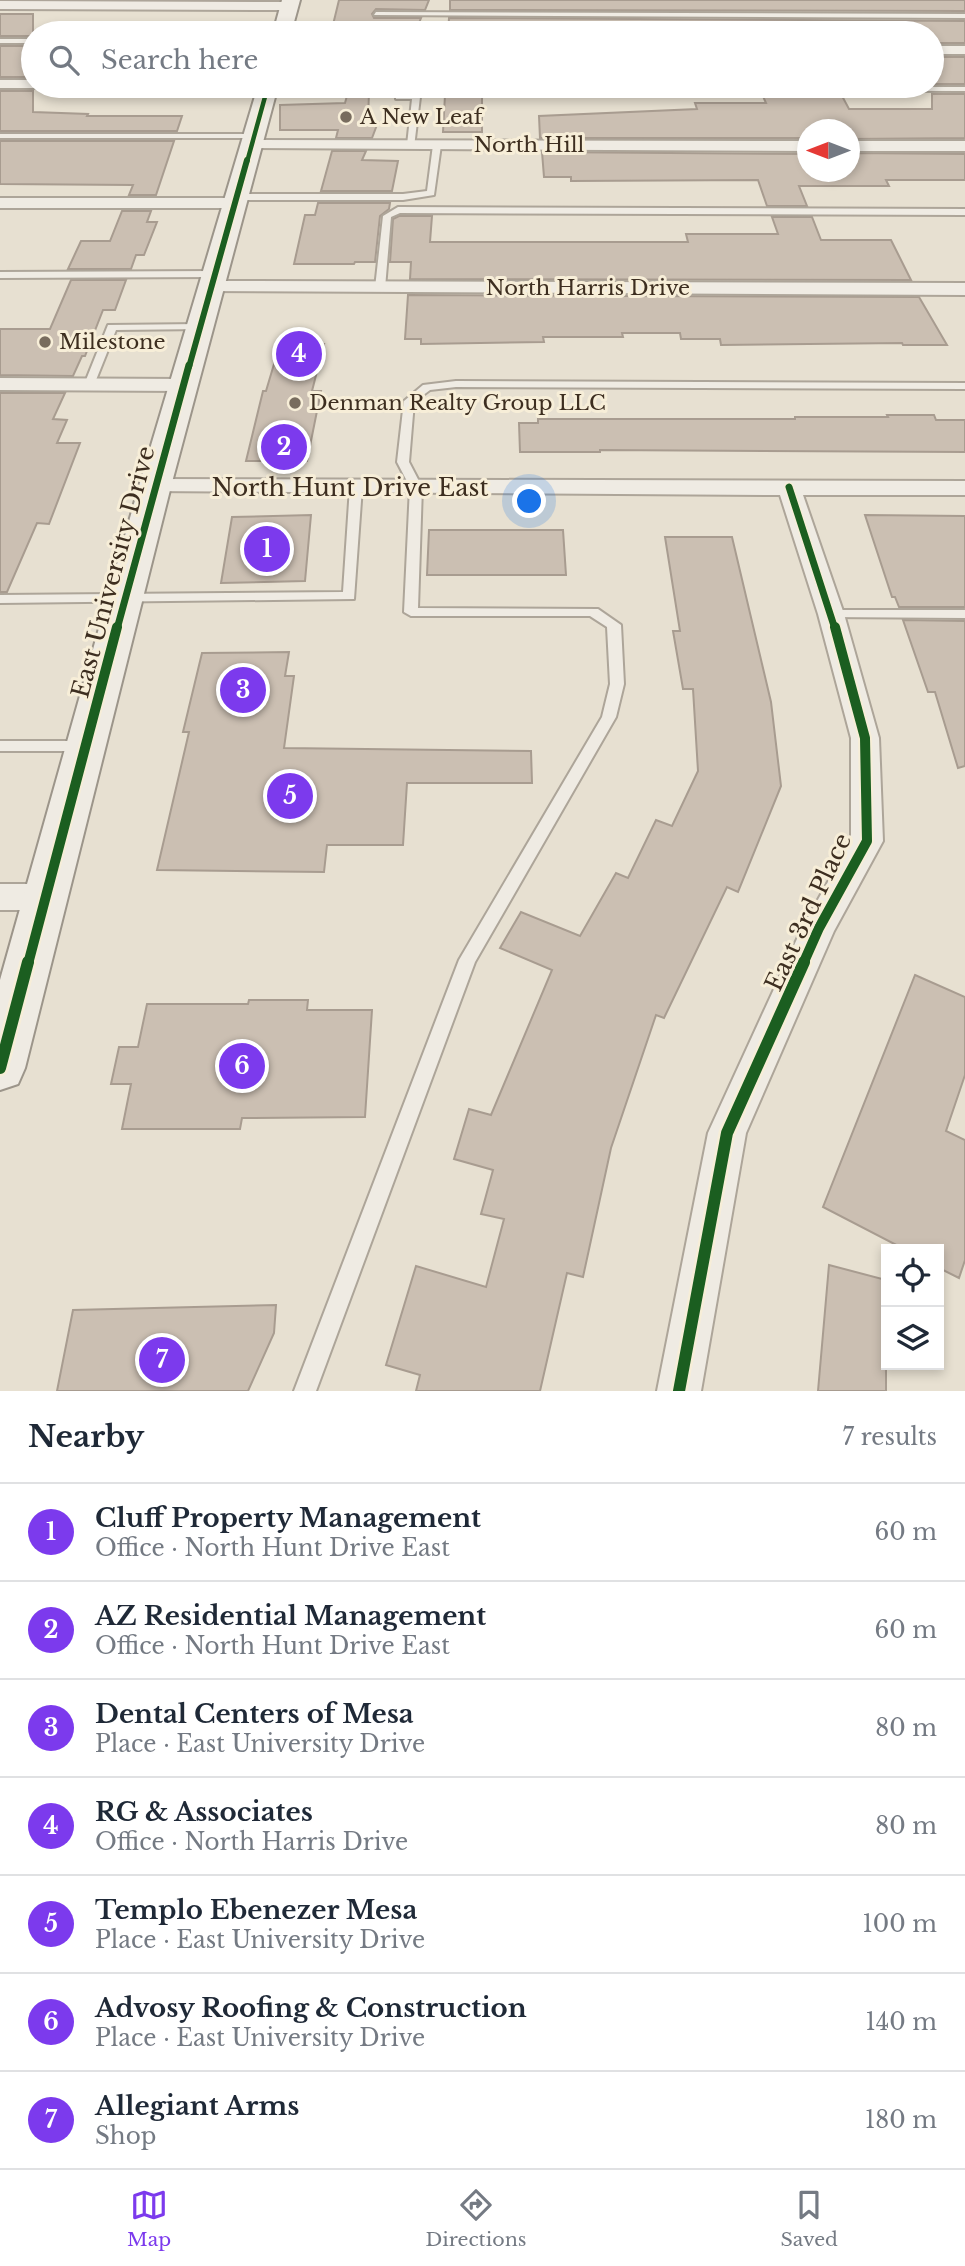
<!DOCTYPE html>
<html lang="en">
<head>
<meta charset="utf-8">
<style>
  :root { --surface:#fff; --page:#f6f6f7; --text:#1f2937; --muted:#747a83; --line:#e0e1e3; --accent:#7c3aed }
  body { margin:0; font-family:"Libre Baskerville",serif; background:var(--page); color:var(--text) }
  .controls { position:absolute; right:21px; bottom:21px; display:grid; overflow:hidden; border-radius:0px; box-shadow:0 4px 10px #0003 }
  .controls button { width:63px; height:63px; display:grid; place-items:center; padding:0; border:0; border-bottom:2px solid var(--line); background:var(--surface); color:var(--text); font:35px sans-serif }
  .compass { position:absolute; left:797px; top:119px; width:63px; height:63px; border-radius:50%; background:var(--surface); box-shadow:0 4px 10px #0003; rotate:270deg }
  .you { position:absolute; left:530px; top:502px; width:24px; height:24px; margin:-18px; border:5px solid #fff; border-radius:50%; background:#1a73e8; box-shadow:0 0 0 10px #1a73e833 }
  .badge { display:grid; place-items:center; width:46px; height:46px; border-radius:50%; background:var(--accent); color:#fff; font-size:23px; font-weight:700 }
  .pin { position:absolute; translate:-50% -50%; border:4px solid #fff; box-shadow:0 2px 7px #0006 }
  .list { margin:0; padding:0; list-style:none }
  h2 { display:flex; justify-content:space-between; align-items:center; height:91px; margin:0; padding:0 28px; font-size:30px }
  h2 small { font-size:23px; font-weight:400; color:var(--muted) }
  .list li { display:grid; grid-template-columns:46px 1fr auto; gap:21px; align-items:center; box-sizing:border-box; height:98px; padding:0 28px; border-top:2px solid var(--line) }
  .list b { display:block; font-size:26px; white-space:nowrap }
  .list p { margin:0; font-size:23px; white-space:nowrap; color:var(--muted) }
  .list em { font-size:23px; font-style:normal; color:var(--muted) }
  .icon { flex:none; width:38px; height:38px; fill:none; stroke:currentColor; stroke-width:2; stroke-linecap:round; stroke-linejoin:round }
  .map { position:relative; flex:none; width:965px; height:1391px; overflow:hidden }
  .search { position:absolute; background:var(--surface); box-shadow:0 4px 10px #0003; left:21px; right:21px; top:21px; height:77px; display:flex; align-items:center; gap:18px; box-sizing:border-box; padding:0 24px; border-radius:38px; color:var(--muted); font-size:26px }
  .sheet { height:777px; background:var(--surface) }
  nav { display:flex; justify-content:space-around; align-items:center; box-sizing:border-box; height:98px; border-top:2px solid var(--line); background:var(--surface); font-size:19px; color:var(--muted) }
  nav a { display:grid; justify-items:center; gap:4px }
  nav .on { color:var(--accent) }
  .map>svg:first-child { display:block }
</style>
</head>
<body>
<div class="map">
<svg width="965" height="1391" viewBox="0 0 965 1391">
  <rect width="100%" height="100%" fill="#e7e0d1"/>
  <!-- building -->
  <g fill="#cbbfb2" stroke="#a89c90" stroke-width="2">
    <path d="M339 0H429L425 10 376 9 372 14 374 18H421L415 33H331Z"/>
    <path d="M450 0H965V11L450 10Z"/>
    <rect x="0" y="14" width="33" height="22"/>
    <path d="M449 18 965 21V43H932V33H448Z"/>
    <rect x="0" y="46" width="33" height="31"/>
    <rect x="932" y="57" width="33" height="27"/>
    <path d="M0 91H33V112L88 114 87 116H182L177 131H0Z"/>
    <path d="M348 92H369L368 121 378 122 372 138H336L338 130H280V105L345 103Z"/>
    <path d="M762 94H841L849 109H932V94H965V138L850 139V130H808V138H540L539 116 697 109 695 103H766Z"/>
    <path d="M445 95H482V132H443Z"/>
    <path d="M0 141H174L156 195H129L133 185 0 184Z"/>
    <path d="M332 151H366L362 160 398 161 392 191H321Z"/>
    <path d="M542 152 808 154V172H850V153L965 154V180H886L889 186H799L807 206H767L758 180 571 181V177H544Z"/>
    <path d="M318 203H390L389 209 380 216 375 262H355L354 264H294L305 215H315Z"/>
    <path d="M122 211H151L147 222H157L144 255H136L131 269H68L81 241H110Z"/>
    <path d="M399 216H432L430 242H688L686 234H778L772 217H812L821 240H891L911 280 410 279 411 262H390L393 219Z"/>
    <path d="M71 280H126L115 310H103L85 356H82L73 376 0 375V329H50Z"/>
    <path d="M408 295 919 297 947 345H903L902 343 721 345 720 339H681L680 333H622L623 337H543L544 342 421 344V339H405Z"/>
    <path d="M280 344H324L312 391H321L307 461H246L263 391H266Z"/>
    <path d="M0 393H65L53 419 67 420 57 443H80L49 524 37 523 7 592H0Z"/>
    <path d="M887 415H934L936 420H965V452L600 450V452H520L519 423H538V419H795V417H888Z"/>
    <path d="M311 515 305 581 221 583 232 517Z"/>
    <path d="M865 515 965 516V607H899L895 597H892Z"/>
    <path d="M429 530H563L566 575H427Z"/>
    <path d="M665 537H732L771 702 781 786 738 892 727 887 664 1018 656 1015 611 1148 583 1277 567 1273 540 1391H416L420 1375 386 1365 416 1266 486 1287 504 1219 481 1214 493 1170 454 1159 469 1109 491 1115 552 970 500 948 521 912 580 936 616 873 628 878 656 820 672 826 698 771 693 689H683L673 631H680Z"/>
    <path d="M903 620 965 621V766L958 768 935 692H928Z"/>
    <path d="M289 652 285 676H294L284 748 531 751 532 783H407L403 845H327L324 872 157 870 189 732H183L202 653Z"/>
    <path d="M915 975 965 997V1075L946 1131 965 1140V1260L959 1278 939 1268V1249H904L823 1207Z"/>
    <path d="M249 1000H308L307 1010H372L365 1117 242 1118 240 1129H122L131 1084H111L119 1047H138L147 1004H248Z"/>
    <path d="M829 1265 886 1280V1391H818Z"/>
    <path d="M276 1305 274 1333 248 1391H57L73 1310Z"/>
  </g>
  <g fill="none" stroke-linecap="round" stroke-linejoin="round">
    <!-- lane casing -->
    <g stroke="#ada599" stroke-width="4">
      <g id="lane">
        <path d="M376 12 965 14V18L374 15Z"/>
        <rect x="0" y="39" width="33" height="4"/>
        <path d="M264 86 965 87V91L267 89Z"/>
        <path d="M399 95H416L420 97 414 147 407 145 412 99H396V95Z"/>
        <path d="M0 134H253L257 136 253 138H0Z"/>
        <path d="M437 143 441 145 434 195 403 200H236L232 197 236 194H403L427 191 433 145Z"/>
        <path d="M398 207 965 209V215L400 213 391 217 385 288 380 291 375 288 383 216Z"/>
        <path d="M0 272 215 271 220 274 215 277 0 278Z"/>
        <path d="M200 324 204 325V329L116 330 94 385 89 388 84 385 108 325Z"/>
        <path d="M456 381 965 383V389L456 387 430 390 414 402 409 462 422 487 418 608 598 609 621 625 624 684 616 717 475 962 316 1391H294L459 960 602 717 610 684 607 627 590 616H411L404 612 410 487 397 462 404 401 423 385Z"/>
        <path d="M356 483 362 487 354 599 0 603V595L343 592 350 487Z"/>
        <path d="M831 610H965V618L826 617 824 614Z"/>
        <path d="M0 741H83L88 742 90 746 88 750 83 751H0Z"/>
      </g>
    </g>
    <!-- street casing -->
    <g stroke="#ada599" stroke-width="4">
      <g id="street">
        <path d="M0 1 289 2 295 6 289 10 0 9Z"/>
        <rect x="932" y="46" width="33" height="8"/>
        <path d="M0 80H33V86H39L33 88H0Z"/>
        <path d="M149 86H273L274 87C256 103 181 93 156 90Z"/>
        <path d="M251 140 808 141V151L245 148 243 145 245 142Z"/>
        <rect x="850" y="141" width="115" height="10"/>
        <path d="M0 198H234L243 203 234 208H0Z"/>
        <path d="M211 281 965 283V295L204 291 201 287Z"/>
        <path d="M0 378 184 379 191 381 195 385 191 389 184 391 0 390Z"/>
        <path d="M155 479 965 481V495H803L844 614 879 738 883 841 834 931 746 1133 701 1391H657L708 1133 802 928 851 841V738L818 614 780 495 147 491 143 486 147 481Z"/>
        <path d="M0 884H48L59 888 64 897 59 906 48 910H0Z"/>
      </g>
    </g>
    <!-- secondary casing -->
    <g stroke="#9c958a" stroke-width="4">
      <g id="secondary">
        <path d="M282 0H300L291 33H273Z"/>
        <path d="M258 86H278L171 486 25 1068 18 1084 0 1090V980L139 486Z"/>
      </g>
    </g>
    <!-- lane -->
    <use href="#lane" fill="#efebe3" fill-rule="evenodd"/>
    <!-- street -->
    <use href="#street" fill="#efebe3" fill-rule="evenodd"/>
    <!-- secondary -->
    <use href="#secondary" fill="#efebe3" fill-rule="evenodd"/>
    <!-- cycleway-far4 casing -->
    <g stroke="#f7eed8" stroke-width="7">
      <path id="cycleway-far4" d="M247 162 268 86"/>
    </g>
    <!-- cycleway-far3 casing -->
    <g stroke="#f7eed8" stroke-width="9">
      <path id="cycleway-far3" d="M189 367 247 160"/>
    </g>
    <!-- cycleway-far2 casing -->
    <g stroke="#f7eed8" stroke-width="10">
      <g id="cycleway-far2">
        <path d="M789 487 835 629"/>
        <path d="M117 629 189 365"/>
      </g>
    </g>
    <!-- cycleway-far1 casing -->
    <g stroke="#f7eed8" stroke-width="14">
      <g id="cycleway-far1">
        <path d="M28 964 117 627"/>
        <path d="M803 964 819 928 867 841 865 738 835 627"/>
      </g>
    </g>
    <!-- cycleway casing -->
    <g stroke="#f7eed8" stroke-width="17">
      <g id="cycleway">
        <path d="M0 1068 28 962"/>
        <path d="M679 1391 727 1133 804 962"/>
      </g>
    </g>
    <!-- cycleway-far4 -->
    <use href="#cycleway-far4" stroke="#1b5e20" stroke-width="4.5"/>
    <!-- cycleway-far3 -->
    <use href="#cycleway-far3" stroke="#1b5e20" stroke-width="6"/>
    <!-- cycleway-far2 -->
    <use href="#cycleway-far2" stroke="#1b5e20" stroke-width="7"/>
    <!-- cycleway-far1 -->
    <use href="#cycleway-far1" stroke="#1b5e20" stroke-width="10"/>
    <!-- cycleway -->
    <use href="#cycleway" stroke="#1b5e20" stroke-width="12"/>
  </g>
  <!-- markers -->
  <g fill="#786c5e" stroke="#f7eed8" stroke-width="2.5">
    <circle cx="346" cy="117" r="7"/>
    <circle cx="45" cy="342" r="7"/>
    <circle cx="295" cy="403" r="7"/>
  </g>
  <g text-anchor="middle" dominant-baseline="central" stroke-width="6" stroke-linejoin="round" paint-order="stroke">
    <!-- far-poi labels -->
    <g font-size="21" fill="#3d2e20" stroke="#f7eed8" text-anchor="start">
      <text x="360" y="117">A New Leaf</text>
      <text x="59" y="342">Milestone</text>
      <text x="309" y="403">Denman Realty Group LLC</text>
    </g>
    <!-- far-street labels -->
    <g font-size="21" fill="#3d2e20" stroke="#f7eed8">
      <text x="529" y="145">North Hill</text>
      <text x="588" y="288">North Harris Drive</text>
    </g>
    <!-- street labels -->
    <g font-size="24" fill="#3d2e20" stroke="#f7eed8">
      <text x="350" y="487">North Hunt Drive East</text>
      <text transform="translate(113 572) rotate(-75)">East University Drive</text>
      <text transform="translate(808 912) rotate(-65)">East 3rd Place</text>
    </g>
  </g>
</svg>
<div class="controls">
<button><svg class="icon" aria-label="locate" viewBox="0 0 24 24"><circle cx="12" cy="12" r="6"/><path d="M12 2v4M12 18v4M2 12h4M18 12h4"/></svg></button>
<button><svg class="icon" aria-label="layers" viewBox="0 0 24 24"><path d="M12 4l9 5-9 5-9-5zM3 14l9 5 9-5"/></svg></button>
</div>
<svg class="compass" viewBox="-18 -18 36 36"><path d="M0-13l5 13h-10z" fill="#e53935"/><path d="M0 13l5-13h-10z" fill="#747a83"/></svg>
<div class="you"></div>
<div class="pin badge" style="left:267px;top:549px">1</div>
<div class="pin badge" style="left:284px;top:447px">2</div>
<div class="pin badge" style="left:243px;top:690px">3</div>
<div class="pin badge" style="left:299px;top:354px">4</div>
<div class="pin badge" style="left:290px;top:796px">5</div>
<div class="pin badge" style="left:242px;top:1066px">6</div>
<div class="pin badge" style="left:162px;top:1360px">7</div>
<div class="search"><svg class="icon" aria-label="search" viewBox="0 0 24 24"><circle cx="10" cy="10" r="6"/><path d="M15 15l6 6"/></svg>Search here</div>
</div>
<section class="sheet">
<h2>Nearby<small>7 results</small></h2>
<ul class="list">
<li><span class="badge">1</span><div><b>Cluff Property Management</b><p>Office · North Hunt Drive East</p></div><em>60 m</em></li>
<li><span class="badge">2</span><div><b>AZ Residential Management</b><p>Office · North Hunt Drive East</p></div><em>60 m</em></li>
<li><span class="badge">3</span><div><b>Dental Centers of Mesa</b><p>Place · East University Drive</p></div><em>80 m</em></li>
<li><span class="badge">4</span><div><b>RG &amp; Associates</b><p>Office · North Harris Drive</p></div><em>80 m</em></li>
<li><span class="badge">5</span><div><b>Templo Ebenezer Mesa</b><p>Place · East University Drive</p></div><em>100 m</em></li>
<li><span class="badge">6</span><div><b>Advosy Roofing &amp; Construction</b><p>Place · East University Drive</p></div><em>140 m</em></li>
<li><span class="badge">7</span><div><b>Allegiant Arms</b><p>Shop</p></div><em>180 m</em></li>
</ul>
</section>
<nav>
<a class="on"><svg class="icon" aria-label="map" viewBox="0 0 24 24"><path d="M3 6l6-2 6 2 6-2v14l-6 2-6-2-6 2zM9 4v14M15 6v14"/></svg>Map</a>
<a><svg class="icon" aria-label="directions" viewBox="0 0 24 24"><path d="M12 3l9 9-9 9-9-9zM9 14v-3h6M13 9l2 2-2 2"/></svg>Directions</a>
<a><svg class="icon" aria-label="saved" viewBox="0 0 24 24"><path d="M7 4h10v16l-5-4-5 4z"/></svg>Saved</a>
</nav>
</body>
</html>
